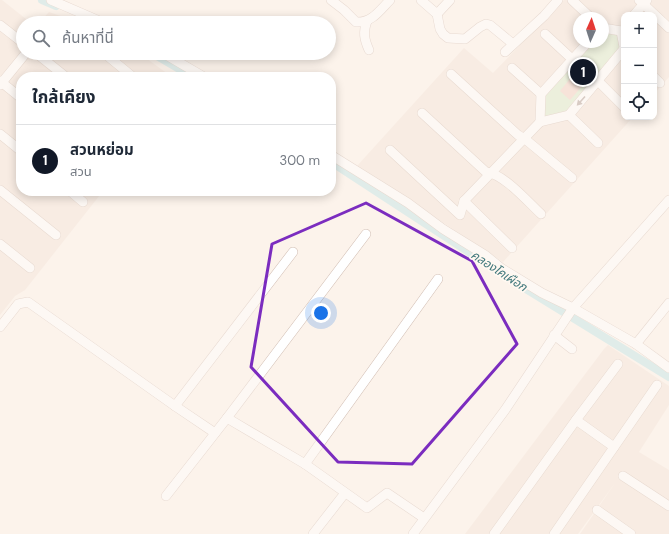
<!DOCTYPE html>
<html lang="th">
<head>
<meta charset="utf-8">
<style>
  :root { --surface:#fff; --page:#f6f6f7; --text:#1f2937; --muted:#747a83; --line:#e0e1e3; --accent:#111827 }
  body { margin:0; font-family:"DM Sans","Noto Sans Thai",sans-serif; background:var(--page); color:var(--text) }
  .controls { position:absolute; right:12px; top:12px; display:grid; overflow:hidden; border-radius:8px; box-shadow:0 2px 10px #0003 }
  .controls button { width:36px; height:36px; display:grid; place-items:center; padding:0; border:0; border-bottom:1px solid var(--line); background:var(--surface); color:var(--text); font:20px sans-serif }
  .compass { position:absolute; left:573px; top:12px; width:36px; height:36px; border-radius:50%; background:var(--surface); box-shadow:0 2px 10px #0003; rotate:3deg }
  .you { position:absolute; left:321px; top:313px; width:14px; height:14px; margin:-10px; border:3px solid #fff; border-radius:50%; background:#1a73e8; box-shadow:0 0 0 6px #1a73e833 }
  .badge { display:grid; place-items:center; width:26px; height:26px; border-radius:50%; background:var(--accent); color:#fff; font-size:13px; font-weight:700 }
  .pin { position:absolute; translate:-50% -50%; border:2px solid #fff; box-shadow:0 1px 4px #0006 }
  .list { margin:0; padding:0; list-style:none }
  h2 { display:flex; justify-content:space-between; align-items:center; height:52px; margin:0; padding:0 16px; font-size:17px }
  h2 small { font-size:13px; font-weight:400; color:var(--muted) }
  .list li { display:grid; grid-template-columns:26px 1fr auto; gap:12px; align-items:center; box-sizing:border-box; height:72px; padding:0 16px; border-top:1px solid var(--line) }
  .list b { display:block; font-size:15px; white-space:nowrap }
  .list p { margin:0; font-size:13px; white-space:nowrap; color:var(--muted) }
  .list em { font-size:13px; font-style:normal; color:var(--muted) }
  .icon { flex:none; width:22px; height:22px; fill:none; stroke:currentColor; stroke-width:2; stroke-linecap:round; stroke-linejoin:round }
  .map { position:relative; flex:none; width:669px; height:534px; overflow:hidden }
  .search { position:absolute; background:var(--surface); box-shadow:0 2px 10px #0003; left:16px; top:16px; width:320px; height:44px; display:flex; align-items:center; gap:10px; box-sizing:border-box; padding:0 14px; border-radius:22px; color:var(--muted); font-size:15px }
  .panel { position:absolute; background:var(--surface); box-shadow:0 2px 10px #0003; left:16px; top:72px; width:320px; height:124px; border-radius:16px }
  .map>svg:first-child { display:block }
</style>
</head>
<body>
<div class="map">
<svg width="669" height="534" viewBox="0 0 669 534">
  <rect width="100%" height="100%" fill="#fcf3eb"/>
  <!-- residential -->
  <g fill="#f4e5d9" fill-rule="evenodd">
    <path d="M0 0H2L31 23H23V53H139L172 77H21V191H103L25 290 15 296 0 315Z"/>
    <path d="M564 0H669V77L654 94V15H624V117H633L503 262 357 166 464 48 493 73ZM579 18H603V42H579Z"/>
    <path d="M49 12 75 21 80 23H39Z"/>
    <path d="M608 345 669 386V405L639 452 669 470V534H580L615 483 578 534H465L604 349Z"/>
  </g>
  <!-- green -->
  <path fill="#daeac9" d="M603 28 621 31 624 47 569 115 540 122 541 94 588 42H603Z"/>
  <g fill="none" stroke-linecap="round" stroke-linejoin="round">
    <!-- canal -->
    <g stroke="#bfe5e6" stroke-width="8">
      <path d="M42 0 56 6"/>
      <path d="M152 53 193 77"/>
      <path d="M331 162 513 281 669 377"/>
    </g>
  </g>
  <!-- building -->
  <path fill="#f1d0c3" d="M573 75 583 85 570 100 560 91Z"/>
  <g fill="none" stroke-linecap="round" stroke-linejoin="round">
    <!-- minor casing -->
    <g stroke="#d1bdb2" stroke-width="10">
      <g id="minor">
        <path d="M51 0 104 23"/>
        <path d="M331 0 344 10 356 22C372 23 380 10 390 0"/>
        <path d="M421 0 437 14 440 29 443 34 448 38 465 39 480 27 486 24 490 25 513 44"/>
        <path d="M572 0 591 18"/>
        <path d="M639 0 669 28"/>
        <path d="M437 14 450 0"/>
        <path d="M634 15 647 0"/>
        <path d="M367 21C363 32 364 39 369 50"/>
        <path d="M0 25 23 43"/>
        <path d="M603 28 621 31"/>
        <path d="M621 31 624 47"/>
        <path d="M545 34 572 59"/>
        <path d="M505 52 544 16 558 0"/>
        <path d="M36 53 66 77"/>
        <path d="M104 53 133 77"/>
        <path d="M163 53 204 77"/>
        <path d="M512 68 541 94"/>
        <path d="M451 74 518 135 525 139 572 178"/>
        <path d="M654 77 660 83"/>
        <path d="M0 81 21 98"/>
        <path d="M598 81 624 107"/>
        <path d="M0 85 26 53"/>
        <path d="M422 113 486 172C504 174 527 201 541 214"/>
        <path d="M569 115 598 143"/>
        <path d="M540 122 541 94 588 42"/>
        <path d="M0 134 21 151"/>
        <path d="M390 150 460 215 464 201 540 122 569 115 624 49"/>
        <path d="M331 155 408 203 443 229 485 255 501 268 542 293 573 308 636 344 669 368"/>
        <path d="M0 190 56 235"/>
        <path d="M70 191 83 202"/>
        <path d="M464 201 512 248"/>
        <path d="M0 244 30 268"/>
        <path d="M0 327 18 304 28 302 175 406 215 433"/>
        <path d="M554 335 572 349"/>
        <path d="M636 344 669 303"/>
        <path d="M175 406 293 252"/>
        <path d="M227 418 305 464 367 508 387 493 424 518"/>
        <path d="M576 420 614 447"/>
        <path d="M305 464 438 279"/>
        <path d="M623 476 669 506"/>
        <path d="M166 496 227 418 366 234"/>
        <path d="M597 510 631 534"/>
        <path d="M313 534 345 493"/>
        <path d="M413 534 505 410 573 308 669 200"/>
        <path d="M494 534 576 420 618 364"/>
        <path d="M554 534 657 385"/>
      </g>
    </g>
    <!-- minor -->
    <use href="#minor" stroke="#fff" stroke-width="9"/>
  </g>
  <!-- one-way arrows -->
  <defs><path id="oneway-solid" d="M-6-.8H1V-3.2L6.5 0L1 3.2V.8H-6Z"/></defs>
  <use fill="#ad9b95" href="#oneway-solid" transform="translate(581 101) rotate(132)"/>
  <!-- marked area -->
  <path d="M0 0H669V534H0ZM366 203 472 261 517 344 412 464 338 462 251 367 272 244Z" fill="#fcf3eb" fill-opacity=".55" fill-rule="evenodd"/>
  <path fill="none" stroke="#7b2cbf" stroke-width="3" stroke-linejoin="round" d="M366 203 472 261 517 344 412 464 338 462 251 367 272 244Z"/>
  <g text-anchor="middle" dominant-baseline="central" stroke-width="3.5" stroke-linejoin="round" paint-order="stroke">
    <!-- water labels -->
    <g font-size="12" font-style="italic" fill="#41787c" stroke="#fff8f1">
      <text transform="translate(499 271) rotate(33)">คลองโคเผือก</text>
    </g>
  </g>
</svg>
<div class="controls">
<button>+</button>
<button>−</button>
<button><svg class="icon" aria-label="locate" viewBox="0 0 24 24"><circle cx="12" cy="12" r="6"/><path d="M12 2v4M12 18v4M2 12h4M18 12h4"/></svg></button>
</div>
<svg class="compass" viewBox="-18 -18 36 36"><path d="M0-13l5 13h-10z" fill="#e53935"/><path d="M0 13l5-13h-10z" fill="#747a83"/></svg>
<div class="you"></div>
<div class="pin badge" style="left:583px;top:72px">1</div>
<div class="search"><svg class="icon" aria-label="search" viewBox="0 0 24 24"><circle cx="10" cy="10" r="6"/><path d="M15 15l6 6"/></svg>ค้นหาที่นี่</div>
<section class="panel">
<h2>ใกล้เคียง<small></small></h2>
<ul class="list">
<li><span class="badge">1</span><div><b>สวนหย่อม</b><p>สวน</p></div><em>300 m</em></li>
</ul>
</section>
</div>
</body>
</html>
